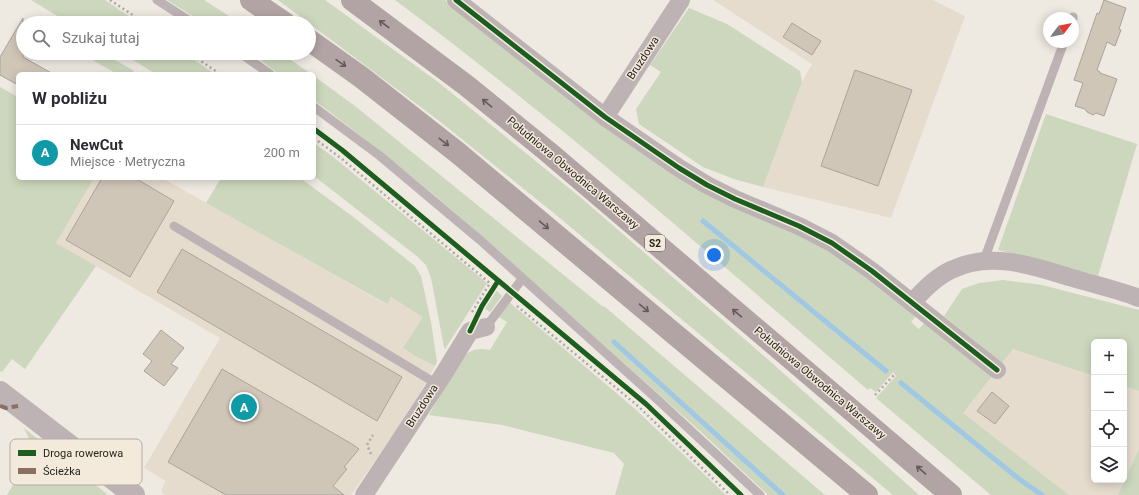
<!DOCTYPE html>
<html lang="pl">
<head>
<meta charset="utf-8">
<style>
  :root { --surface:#fff; --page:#f7f7f7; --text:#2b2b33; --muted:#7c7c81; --line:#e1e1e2; --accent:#7c3aed }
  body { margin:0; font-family:Roboto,sans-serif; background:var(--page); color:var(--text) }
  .controls { position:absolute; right:12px; bottom:12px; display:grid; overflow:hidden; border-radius:6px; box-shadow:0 2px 10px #0003 }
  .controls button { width:36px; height:36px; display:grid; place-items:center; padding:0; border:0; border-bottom:1px solid var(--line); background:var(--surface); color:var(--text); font:20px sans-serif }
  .compass { position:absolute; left:1043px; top:12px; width:36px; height:36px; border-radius:50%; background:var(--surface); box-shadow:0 2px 10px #0003; rotate:58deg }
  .you { position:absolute; left:714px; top:255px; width:14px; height:14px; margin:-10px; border:3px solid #fff; border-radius:50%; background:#1a73e8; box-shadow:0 0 0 6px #1a73e833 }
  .badge { display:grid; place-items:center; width:26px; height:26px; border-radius:50%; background:var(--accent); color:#fff; font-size:13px; font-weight:700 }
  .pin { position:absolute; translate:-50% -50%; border:2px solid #fff; box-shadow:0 1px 4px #0006 }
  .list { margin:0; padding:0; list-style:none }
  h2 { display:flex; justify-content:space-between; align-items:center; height:52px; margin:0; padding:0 16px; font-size:17px }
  h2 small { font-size:13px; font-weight:400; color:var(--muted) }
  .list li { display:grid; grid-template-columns:26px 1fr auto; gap:12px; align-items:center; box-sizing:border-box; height:56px; padding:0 16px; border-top:1px solid var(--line) }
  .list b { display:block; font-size:15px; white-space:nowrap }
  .list p { margin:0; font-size:13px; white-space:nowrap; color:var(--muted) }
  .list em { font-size:13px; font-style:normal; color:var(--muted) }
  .icon { flex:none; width:22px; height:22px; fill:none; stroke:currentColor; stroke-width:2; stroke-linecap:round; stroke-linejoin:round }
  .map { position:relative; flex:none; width:1139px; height:495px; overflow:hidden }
  .search { position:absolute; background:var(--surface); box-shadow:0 2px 10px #0003; left:16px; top:16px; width:300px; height:44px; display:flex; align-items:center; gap:10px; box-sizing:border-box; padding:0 14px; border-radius:22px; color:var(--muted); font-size:15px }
  .panel { position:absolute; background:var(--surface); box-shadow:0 2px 10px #0003; left:16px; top:72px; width:300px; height:108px; border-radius:6px }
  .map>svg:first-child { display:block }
</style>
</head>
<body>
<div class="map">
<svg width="1139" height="495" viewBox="0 0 1139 495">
  <rect width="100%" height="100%" fill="#eee9e1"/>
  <!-- industrial -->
  <g fill="#e5dcce">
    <path d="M713 0H933L965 16 891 218 763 187 802 82 812 64Z"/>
    <path d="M94 178H162L386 304 391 297 424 317 403 348 417 357 435 366 423 388 391 438 351 495H165L162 493V488L166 481 144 468 220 338 56 243Z"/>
    <path d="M1013 349 1094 376V480H1124V386L1139 391V449L1118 495H1069L963 413Z"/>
  </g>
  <!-- green -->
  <g fill="#ccd7bd">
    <path d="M31 0H105L139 23H69Z"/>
    <path d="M167 0H204L238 22 204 23Z"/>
    <path d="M278 0H325L438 82 580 197 772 363 919 495H893L555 214 438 120Z"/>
    <path d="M395 0H445L511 50 590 115 819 244 850 264 916 316 911 322 919 329 925 322 992 376 963 413 1069 495H991L876 398 896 376 893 372 876 392 870 388 868 390C713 257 559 122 395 0Z"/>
    <path d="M689 8 727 24 800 71 802 82 763 187 734 179 703 167 639 124 636 109 661 72 650 65Z"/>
    <path d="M80 53H102L133 70 134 74H117Z"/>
    <path d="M121 53H184L215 74H156Z"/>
    <path d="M251 53H281L311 74H279Z"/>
    <path d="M314 76 355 106 602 306 605 307 825 495H768L701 432 475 230C423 184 369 142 314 100Z"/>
    <path d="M0 87 18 97V178H94L56 243 96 266 25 369 12 359 2 372 0 371Z"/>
    <path d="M1046 114 1137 144 1098 276 998 250Z"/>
    <path d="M314 143 332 156 487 283 445 349 444 347 431 278 426 265 418 257 314 176Z"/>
    <path d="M221 178H300L352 216 415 266 421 276 431 322 437 362 435 366 417 357 403 348 423 317 391 297 387 304 206 203Z"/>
    <path d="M1003 280 1042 285 1139 310V391L1124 386V342H1094V376L1013 349 1002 363 944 316 962 289 979 283Z"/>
    <path d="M496 290 502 296 490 312 484 308Z"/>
    <path d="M509 302 635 409 726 495H615L624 464 614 453 502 425 429 415 459 361C468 351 476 347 490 350L507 322 499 317Z"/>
    <path d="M24 428 108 495H7L34 450Z"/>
    <path d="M1139 449V495H1118Z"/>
  </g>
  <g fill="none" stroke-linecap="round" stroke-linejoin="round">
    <!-- stream -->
    <g stroke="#a0c8e4" stroke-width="5">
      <path d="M703 221 886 371"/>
      <path d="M614 342 783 495"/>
      <path d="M901 383 1019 479 1042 495"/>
    </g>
  </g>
  <!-- building -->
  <g fill="#d0c6b8" stroke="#a8a49e">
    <path d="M1104 0 1126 8 1119 29 1121 30 1115 46 1107 42 1097 70 1100 72V73L1117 79 1104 116 1096 113 1093 115 1087 112 1085 109 1075 106 1083 83 1074 80 1097 13 1099 14Z"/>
    <path d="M23 18V57L53 74H18V85L0 75V57Z"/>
    <path d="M792 23 821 41 812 55 783 37Z"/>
    <path d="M855 70 912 90 878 186 821 166Z"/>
    <path d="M102 178H135L174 201 130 277 66 240Z"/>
    <path d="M182 249 402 377 377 421 157 292Z"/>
    <path d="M161 330 184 348 171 364 178 368 164 386 144 371 152 361 143 354Z"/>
    <path d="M222 369 352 444 359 449 344 467 347 469 333 486 344 495H226L168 462Z"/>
    <path d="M992 392 1009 406 995 424 977 411Z"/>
  </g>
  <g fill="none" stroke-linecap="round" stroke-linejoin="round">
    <!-- path -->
    <g stroke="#afa8a6" stroke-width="2.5" stroke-dasharray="2 3" stroke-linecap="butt">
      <path d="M110 0 145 23"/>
      <path d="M189 53 220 74"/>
      <path d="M314 138 342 159 498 290"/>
      <path d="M517 306 638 406 730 495"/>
      <path d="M472 312 490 283"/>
      <path d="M875 395 895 374"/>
      <path d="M371 454 367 445 373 435"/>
    </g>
    <!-- service -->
    <g stroke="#beb3b4" stroke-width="9">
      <path d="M157 0 193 23"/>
      <path d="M1073 18V17"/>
      <path d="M240 53 270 74"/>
      <path d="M314 107 380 156 480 240 658 400 760 495"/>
      <path d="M174 226 437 384"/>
      <path d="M984 260 1064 42"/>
      <path d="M486 327 522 279"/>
    </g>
    <!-- minor -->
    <g stroke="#beb3b4" stroke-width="18">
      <path d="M456 0 605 117 679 168 707 185 735 199 799 226 832 243 872 271 997 370"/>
      <path d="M605 117 681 0"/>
      <path d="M912 303C923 290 936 277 951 270 990 251 1031 265 1069 277 1092 284 1116 289 1139 298"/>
      <path d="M364 495 443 375 470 331 486 327"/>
    </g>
    <!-- tertiary -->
    <path stroke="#beb3b4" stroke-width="22" d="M0 392 134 495"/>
    <!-- motorway -->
    <g stroke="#b2a4a5" stroke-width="22">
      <path d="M251 0 285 23"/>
      <path d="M352 0 467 86 547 151 951 495"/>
      <path d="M309 40 361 77 458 153 867 495"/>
    </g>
    <!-- quiet -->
    <path stroke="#8d6e63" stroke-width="4" stroke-dasharray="8 4" stroke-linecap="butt" d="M0 406 6 408 18 406"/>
    <!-- cycleway casing -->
    <g stroke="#f3eadc" stroke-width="8">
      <g id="cycleway">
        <path d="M456 0 605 117 679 168 707 185 735 199 799 226 832 243 872 271 997 370"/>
        <path d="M314 129 342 150 646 404 741 495"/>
        <path d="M470 331 482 306 498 281"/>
      </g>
    </g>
    <!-- cycleway -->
    <use href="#cycleway" stroke="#1b5e20" stroke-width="5"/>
  </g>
  <!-- one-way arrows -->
  <defs><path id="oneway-shaft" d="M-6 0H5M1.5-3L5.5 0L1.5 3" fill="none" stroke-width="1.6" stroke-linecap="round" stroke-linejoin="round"/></defs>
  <g stroke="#635b59">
    <use href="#oneway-shaft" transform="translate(384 24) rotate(-143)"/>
    <use href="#oneway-shaft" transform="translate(341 63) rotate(35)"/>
    <use href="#oneway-shaft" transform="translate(487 103) rotate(-141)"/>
    <use href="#oneway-shaft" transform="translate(444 142) rotate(38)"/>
    <use href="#oneway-shaft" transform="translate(544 225) rotate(40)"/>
    <use href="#oneway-shaft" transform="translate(644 308) rotate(40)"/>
    <use href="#oneway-shaft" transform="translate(737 313) rotate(-140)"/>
    <use href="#oneway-shaft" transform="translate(921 470) rotate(-139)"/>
  </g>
  <g text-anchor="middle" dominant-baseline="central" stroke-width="3" stroke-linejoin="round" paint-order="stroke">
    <!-- shield labels -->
    <rect fill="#f3eadc" stroke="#615c54" stroke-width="1" x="645" y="235" width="20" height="16" rx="3"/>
    <g font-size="10" font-weight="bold" fill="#231f1a">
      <text x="655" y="243">S2</text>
    </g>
    <!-- street labels -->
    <g font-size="11" fill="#231f1a" stroke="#f3eadc">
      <text transform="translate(643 58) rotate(-57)">Bruzdowa</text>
      <text transform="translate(573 173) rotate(40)">Południowa Obwodnica Warszawy</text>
      <text transform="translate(820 383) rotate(40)">Południowa Obwodnica Warszawy</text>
      <text transform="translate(422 406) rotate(-57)">Bruzdowa</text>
    </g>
  </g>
  <!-- legend -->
  <rect x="10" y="439" width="132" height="46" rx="6" fill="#f3eadc" stroke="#b5ada2" stroke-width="1"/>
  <rect x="18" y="450" width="18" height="6" fill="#1b5e20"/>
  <rect x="18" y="468" width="18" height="6" fill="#8d6e63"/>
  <g font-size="11" fill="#231f1a">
    <text x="43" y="457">Droga rowerowa</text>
    <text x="43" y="475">Ścieżka</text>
  </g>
</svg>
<div class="controls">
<button>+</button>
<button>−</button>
<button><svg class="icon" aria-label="locate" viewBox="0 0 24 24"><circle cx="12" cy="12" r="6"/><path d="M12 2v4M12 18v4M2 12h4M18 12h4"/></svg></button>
<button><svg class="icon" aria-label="layers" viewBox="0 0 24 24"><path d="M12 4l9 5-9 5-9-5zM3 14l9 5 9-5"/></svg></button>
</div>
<svg class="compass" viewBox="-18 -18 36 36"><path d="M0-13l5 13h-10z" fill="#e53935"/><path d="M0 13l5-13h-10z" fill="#7c7c81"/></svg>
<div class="you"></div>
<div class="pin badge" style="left:244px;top:407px;background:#0f9aa8">A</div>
<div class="search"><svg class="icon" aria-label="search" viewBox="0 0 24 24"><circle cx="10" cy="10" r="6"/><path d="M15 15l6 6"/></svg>Szukaj tutaj</div>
<section class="panel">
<h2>W pobliżu<small></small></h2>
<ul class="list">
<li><span class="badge" style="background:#0f9aa8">A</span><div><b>NewCut</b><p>Miejsce · Metryczna</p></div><em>200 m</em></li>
</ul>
</section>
</div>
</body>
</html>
